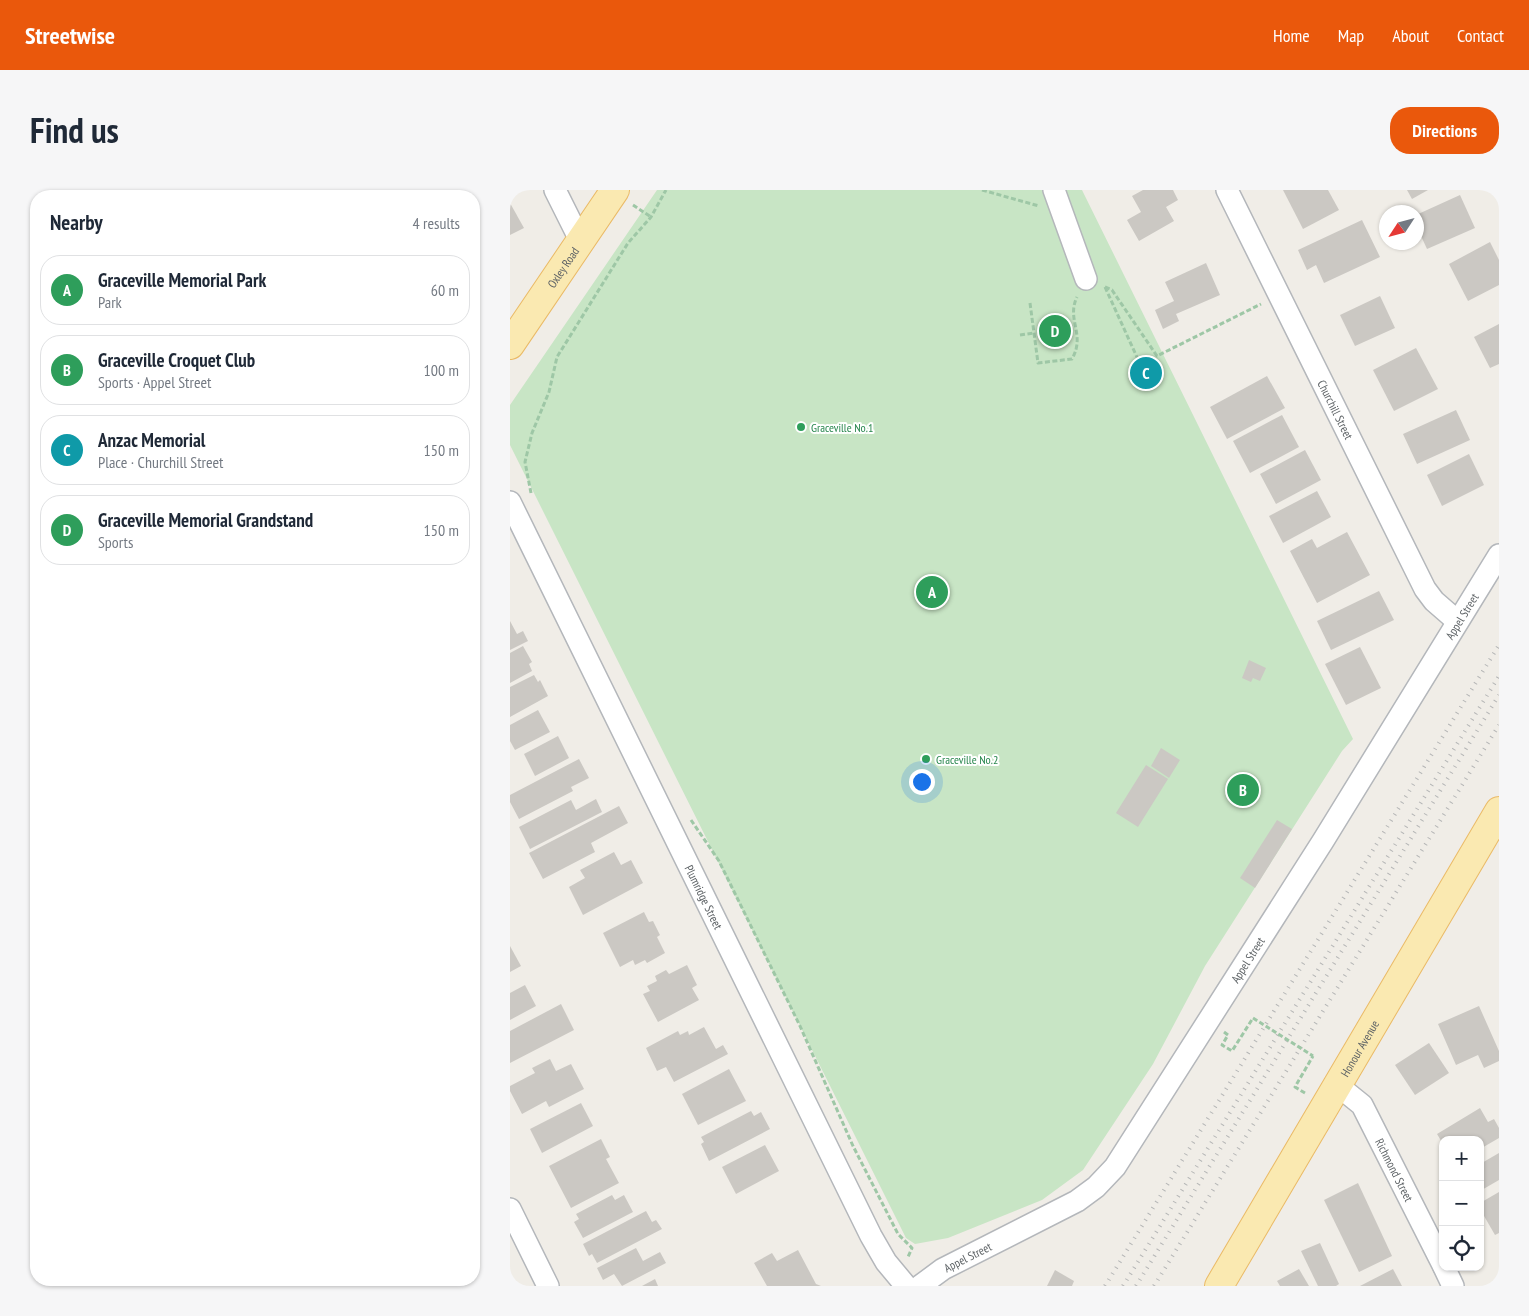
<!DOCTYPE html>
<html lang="en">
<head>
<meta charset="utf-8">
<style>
  :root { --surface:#fff; --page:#f6f6f7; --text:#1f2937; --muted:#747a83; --line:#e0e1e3; --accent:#ea580c }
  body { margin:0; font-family:"PT Sans Narrow",sans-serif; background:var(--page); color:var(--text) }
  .controls { position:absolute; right:15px; bottom:15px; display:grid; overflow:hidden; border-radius:10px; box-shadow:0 1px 4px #0004 }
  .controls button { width:45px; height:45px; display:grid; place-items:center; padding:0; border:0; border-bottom:1px solid var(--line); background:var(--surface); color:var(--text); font:25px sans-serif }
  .compass { position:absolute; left:869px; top:15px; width:45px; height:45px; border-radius:50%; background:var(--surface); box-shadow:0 1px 4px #0004; rotate:234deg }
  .you { position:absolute; left:411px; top:591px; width:18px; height:18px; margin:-12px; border:4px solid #fff; border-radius:50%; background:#1a73e8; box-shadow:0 0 0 8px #1a73e833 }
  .badge { display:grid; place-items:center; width:32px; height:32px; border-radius:50%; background:var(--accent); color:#fff; font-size:16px; font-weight:700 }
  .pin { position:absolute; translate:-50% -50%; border:2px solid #fff; box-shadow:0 1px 5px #0006 }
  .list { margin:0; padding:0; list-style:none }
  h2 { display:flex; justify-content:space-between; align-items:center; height:65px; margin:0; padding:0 20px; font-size:21px }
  h2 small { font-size:16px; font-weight:400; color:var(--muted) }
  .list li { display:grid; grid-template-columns:32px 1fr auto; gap:15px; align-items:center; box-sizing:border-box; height:70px; margin:0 10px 10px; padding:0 10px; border:1px solid var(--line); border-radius:20px }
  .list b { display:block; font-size:19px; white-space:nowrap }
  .list p { margin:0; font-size:16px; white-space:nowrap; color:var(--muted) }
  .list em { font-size:16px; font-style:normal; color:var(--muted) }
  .icon { flex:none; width:28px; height:28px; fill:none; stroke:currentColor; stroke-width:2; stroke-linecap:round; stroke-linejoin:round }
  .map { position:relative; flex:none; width:989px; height:1096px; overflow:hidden; border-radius:20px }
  header { display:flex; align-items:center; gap:30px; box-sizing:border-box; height:70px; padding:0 25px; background:var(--accent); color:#fff }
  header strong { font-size:24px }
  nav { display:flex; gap:28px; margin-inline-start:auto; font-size:18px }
  .intro { display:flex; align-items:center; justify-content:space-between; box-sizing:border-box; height:120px; padding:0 30px }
  h1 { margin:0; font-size:35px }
  .button { padding:12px 22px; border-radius:20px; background:var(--accent); color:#fff; font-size:18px; font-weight:700 }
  main { display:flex; gap:30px; padding:0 30px }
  aside { flex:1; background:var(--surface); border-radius:20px; box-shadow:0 1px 4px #0004 }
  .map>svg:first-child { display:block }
</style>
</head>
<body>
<header>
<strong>Streetwise</strong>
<nav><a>Home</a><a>Map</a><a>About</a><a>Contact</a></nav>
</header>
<div class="intro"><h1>Find us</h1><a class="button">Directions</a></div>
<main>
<aside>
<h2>Nearby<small>4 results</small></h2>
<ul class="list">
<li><span class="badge" style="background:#2e9e5b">A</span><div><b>Graceville Memorial Park</b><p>Park</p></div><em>60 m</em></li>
<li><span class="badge" style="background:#2e9e5b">B</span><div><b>Graceville Croquet Club</b><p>Sports · Appel Street</p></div><em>100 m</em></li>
<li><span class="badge" style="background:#0f9aa8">C</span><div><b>Anzac Memorial</b><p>Place · Churchill Street</p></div><em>150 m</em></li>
<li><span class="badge" style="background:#2e9e5b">D</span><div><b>Graceville Memorial Grandstand</b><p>Sports</p></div><em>150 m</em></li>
</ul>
</aside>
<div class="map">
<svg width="989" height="1096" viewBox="0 0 989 1096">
  <rect width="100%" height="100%" fill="#f0ede7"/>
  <!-- green -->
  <path fill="#c8e5c5" d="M147 0H572L843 549 832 561 695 776 643 874 573 980 532 1010 438 1048 405 1054 396 1048 0 255V215Z"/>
  <!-- building -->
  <g fill="#cbc8c3">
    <path d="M633 0H663L668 10 656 17 664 31 629 51 617 30 631 22 622 6Z"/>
    <path d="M773 0H818L829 20 793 39Z"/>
    <path d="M897 0H918L902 9Z"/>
    <path d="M950 5 965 38 917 59 906 35V25Z"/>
    <path d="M0 13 14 38 0 45Z"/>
    <path d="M852 30 870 67 814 93 806 75 797 80 788 60Z"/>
    <path d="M980 52 989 70V95L958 111 939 74Z"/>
    <path d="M696 73 710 105 666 124 669 131 653 139 645 120 664 111 655 92Z"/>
    <path d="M870 106 885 138 845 156 830 125Z"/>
    <path d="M989 134V174L980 178 964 147Z"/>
    <path d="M906 158 928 199 884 221 863 180Z"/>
    <path d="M757 186 775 218 717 249 700 217Z"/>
    <path d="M946 220 960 250 907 274 893 244Z"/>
    <path d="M772 225 789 257 740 283 723 251Z"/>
    <path d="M795 260 811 290 766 314 750 284Z"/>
    <path d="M959 264 974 295 932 316 917 285Z"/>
    <path d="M807 301 821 327 773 353 759 326Z"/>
    <path d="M837 342 860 385 807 413 780 361 802 349 807 358Z"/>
    <path d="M869 401 884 430 821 460 807 431Z"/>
    <path d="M0 431 7 444 13 441 18 451 0 460Z"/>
    <path d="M13 456 22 472 19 474 22 481 0 493V463Z"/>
    <path d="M850 457 871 498 836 515 815 474Z"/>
    <path d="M739 470 756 478 750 491 743 488 741 492 732 488Z"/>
    <path d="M24 485 28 492 30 490 38 506 0 527V497Z"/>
    <path d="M28 520 40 542 5 560 0 551V535Z"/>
    <path d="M48 546 59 568 25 586 14 564Z"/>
    <path d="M651 558 670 570 659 588 641 576Z"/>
    <path d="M69 569 79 588 61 597 63 601 9 629 0 612V605Z"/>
    <path d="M636 575 658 589 628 637 606 623Z"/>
    <path d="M86 609 92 622 20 659 9 637 61 610 66 620Z"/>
    <path d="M109 616 118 633 81 653 85 662 33 689 19 663Z"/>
    <path d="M767 630 782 639 745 698 730 688Z"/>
    <path d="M104 662 111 675 121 670 133 693 73 725 59 697 75 688 70 680Z"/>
    <path d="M134 722 139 732 143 731 150 745 147 747 155 763 137 773 135 770 125 775 123 770 110 777 93 743Z"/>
    <path d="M0 756 11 776 0 782Z"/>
    <path d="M177 775 187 795 182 798 189 810 148 832 133 804 140 801 137 796 147 791 145 786 156 780 159 784Z"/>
    <path d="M15 795 26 816 0 830V803Z"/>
    <path d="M51 814 64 840 0 873V841Z"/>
    <path d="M969 816 989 861V871L974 878 968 865 946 875 928 834Z"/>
    <path d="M194 837 206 859 213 855 218 864 164 892 156 877 147 881 136 858 168 841 170 845 178 841 179 845Z"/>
    <path d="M919 853 939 883 905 905 885 875Z"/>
    <path d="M40 869 46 881 61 874 74 899 39 917 36 911 12 924 0 901V896L25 883 22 878Z"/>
    <path d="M219 879 236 911 188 935 172 904Z"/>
    <path d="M71 913 83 936 32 963 20 939Z"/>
    <path d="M970 918 978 932 984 929 989 938V948L970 959V950H933V954L927 944Z"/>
    <path d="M241 921 244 926 251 922 260 939 199 971 191 954 194 952 191 947Z"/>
    <path d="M91 949 100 967 96 969 109 993 61 1018 39 976Z"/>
    <path d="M255 955 269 981 226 1004 212 977Z"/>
    <path d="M989 963V990L970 1001V974Z"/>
    <path d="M848 993 882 1066 849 1082 814 1010Z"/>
    <path d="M989 1002V1043L985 1045 970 1019V1013Z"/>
    <path d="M102 1005 105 1010 114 1005 123 1022 73 1048 64 1032 69 1029 66 1024Z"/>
    <path d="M136 1021 142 1032 146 1030 152 1039 87 1073 82 1064 79 1066 73 1054Z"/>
    <path d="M810 1053 829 1094 826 1096H808L791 1061Z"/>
    <path d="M126 1058 133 1071 150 1062 156 1073 112 1096 104 1084 93 1090 87 1078Z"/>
    <path d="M288 1060 306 1094 311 1096H257L244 1073 262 1063 267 1071Z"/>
    <path d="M789 1079 799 1096H770L767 1091Z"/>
    <path d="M883 1079 892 1096H850Z"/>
    <path d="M545 1080 564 1091 562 1096H537Z"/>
    <path d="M145 1089 148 1096H132Z"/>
  </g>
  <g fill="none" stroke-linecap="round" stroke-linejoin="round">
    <!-- minor casing -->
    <g stroke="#b4b7bb" stroke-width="24">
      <g id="minor">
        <path d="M45 0 70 50"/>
        <path d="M544 0 576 89"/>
        <path id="s1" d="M717 0 915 399 924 411 947 431"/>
        <path id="s2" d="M0 312 361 1046 376 1072 396 1096"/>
        <path id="s3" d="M826 894 852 915 933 1075"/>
        <path d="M0 1019 38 1096"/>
        <path d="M934 1077 943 1096"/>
        <path id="s4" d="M410 1096 433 1079 567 1011 586 997 605 977 813 651 989 365"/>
      </g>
    </g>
    <!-- major casing -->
    <g stroke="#eaba66" stroke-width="30">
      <g id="major">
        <path id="s5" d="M0 155 105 0"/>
        <path id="s6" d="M709 1096 989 621"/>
      </g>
    </g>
    <!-- path -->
    <g stroke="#9ec7a6" stroke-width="3" stroke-dasharray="5 2.5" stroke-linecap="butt">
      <path d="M472 0 529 16"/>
      <path d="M123 15 141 27"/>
      <path d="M595 97 602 100 647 166 751 114"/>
      <path d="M595 97 631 176"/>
      <path d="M520 113 528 173 562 169C576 144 556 130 567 107"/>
      <path d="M510 145 524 143"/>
      <path d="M21 303 15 272 22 243 39 202 47 167 118 53 141 27 156 0"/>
      <path d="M181 630 209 671 290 836 343 956 388 1044 402 1058 398 1067"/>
      <path d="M714 842 718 845 712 855 722 861 743 828"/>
      <path d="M795 903 785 897 803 866"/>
    </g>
    <!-- minor -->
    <use href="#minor" stroke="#fff" stroke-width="21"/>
    <!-- major -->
    <use href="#major" stroke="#fae9b1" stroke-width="28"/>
    <!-- rail -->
    <g stroke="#b5b6b6" stroke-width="4" stroke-dasharray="1 6" stroke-linecap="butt">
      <path d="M595 1096 989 455"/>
      <path d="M613 1096 989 486"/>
      <path d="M626 1096 989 505"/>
      <path d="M644 1096 989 535"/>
    </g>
    <!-- path-bridge -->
    <path stroke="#9ec7a6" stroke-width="3" stroke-dasharray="5 2.5" stroke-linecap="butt" d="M743 828 803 866"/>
  </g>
  <!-- markers -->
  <g fill="#2e9e5b" stroke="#fff" stroke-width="2">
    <circle cx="291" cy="237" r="5"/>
    <circle cx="416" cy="569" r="5"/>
  </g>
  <g text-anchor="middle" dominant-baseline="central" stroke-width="4" stroke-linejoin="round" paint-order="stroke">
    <!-- street labels -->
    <g font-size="12" fill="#5e6366" stroke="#fff">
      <text stroke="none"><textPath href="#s5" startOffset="94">Oxley Road</textPath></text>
      <text stroke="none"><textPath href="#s1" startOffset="245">Churchill Street</textPath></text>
      <text stroke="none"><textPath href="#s4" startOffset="881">Appel Street</textPath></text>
      <text stroke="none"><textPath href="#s2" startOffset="440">Plumridge Street</textPath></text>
      <text stroke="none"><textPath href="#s4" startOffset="476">Appel Street</textPath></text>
      <text stroke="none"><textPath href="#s6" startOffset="276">Honour Avenue</textPath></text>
      <text stroke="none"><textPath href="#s3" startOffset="106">Richmond Street</textPath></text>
      <text stroke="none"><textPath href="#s4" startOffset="56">Appel Street</textPath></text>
    </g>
    <!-- leisure labels -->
    <g font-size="12" fill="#27864d" stroke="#fff" text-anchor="start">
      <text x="301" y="237">Graceville No.1</text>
      <text x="426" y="569">Graceville No.2</text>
    </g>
  </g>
</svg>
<div class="controls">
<button>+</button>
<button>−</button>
<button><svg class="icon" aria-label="locate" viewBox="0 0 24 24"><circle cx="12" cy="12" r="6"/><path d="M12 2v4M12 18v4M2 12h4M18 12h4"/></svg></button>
</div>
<svg class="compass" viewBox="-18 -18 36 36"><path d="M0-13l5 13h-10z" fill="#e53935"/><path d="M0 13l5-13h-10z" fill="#747a83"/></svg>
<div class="you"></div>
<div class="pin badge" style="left:422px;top:402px;background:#2e9e5b">A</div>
<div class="pin badge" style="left:733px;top:600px;background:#2e9e5b">B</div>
<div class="pin badge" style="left:636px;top:183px;background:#0f9aa8">C</div>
<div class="pin badge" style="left:545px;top:141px;background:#2e9e5b">D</div>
</div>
</main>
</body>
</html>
